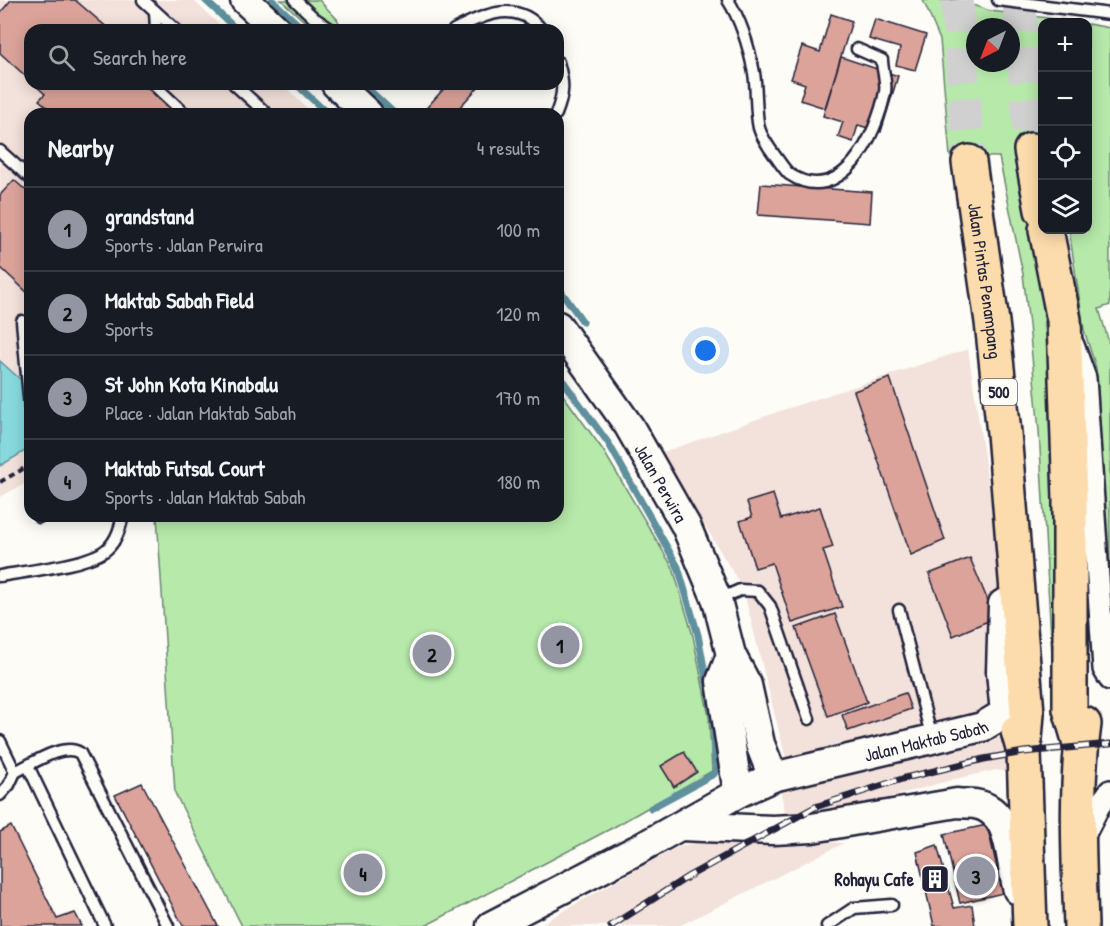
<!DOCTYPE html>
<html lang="en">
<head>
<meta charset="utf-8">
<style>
  :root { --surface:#171b24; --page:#20242c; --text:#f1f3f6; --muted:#9ea1a6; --line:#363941; --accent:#9495a2 }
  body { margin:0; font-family:"Patrick Hand",sans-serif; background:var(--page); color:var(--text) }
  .controls { position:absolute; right:18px; top:18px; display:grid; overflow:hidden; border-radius:12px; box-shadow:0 3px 15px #0003 }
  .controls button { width:54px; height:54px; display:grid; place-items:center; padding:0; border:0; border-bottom:2px solid var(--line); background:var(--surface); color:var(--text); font:30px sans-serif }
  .compass { position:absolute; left:966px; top:18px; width:54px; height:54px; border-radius:50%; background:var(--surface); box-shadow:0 3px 15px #0003; rotate:222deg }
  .you { position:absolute; left:706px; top:351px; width:21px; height:21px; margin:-15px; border:4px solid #fff; border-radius:50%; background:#1a73e8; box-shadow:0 0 0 9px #1a73e833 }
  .badge { display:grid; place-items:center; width:39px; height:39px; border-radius:50%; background:var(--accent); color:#111; font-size:20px; font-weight:700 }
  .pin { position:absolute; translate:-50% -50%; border:3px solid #fff; box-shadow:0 2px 6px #0006 }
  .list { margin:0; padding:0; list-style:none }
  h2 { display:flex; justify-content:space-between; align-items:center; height:78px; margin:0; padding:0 24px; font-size:26px }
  h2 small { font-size:20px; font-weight:400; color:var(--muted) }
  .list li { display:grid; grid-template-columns:39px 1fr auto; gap:18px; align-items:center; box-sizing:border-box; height:84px; padding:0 24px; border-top:2px solid var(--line) }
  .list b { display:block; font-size:22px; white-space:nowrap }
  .list p { margin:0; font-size:20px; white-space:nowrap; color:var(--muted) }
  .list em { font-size:20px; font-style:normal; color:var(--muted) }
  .icon { flex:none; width:33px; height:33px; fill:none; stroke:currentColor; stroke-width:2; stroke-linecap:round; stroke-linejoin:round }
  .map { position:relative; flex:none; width:1110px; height:926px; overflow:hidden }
  .search { position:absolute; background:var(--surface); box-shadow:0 3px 15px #0003; left:24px; top:24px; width:540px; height:66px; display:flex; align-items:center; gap:15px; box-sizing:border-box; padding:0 21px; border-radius:18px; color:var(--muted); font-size:22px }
  .panel { position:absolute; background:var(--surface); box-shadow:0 3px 15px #0003; left:24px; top:108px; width:540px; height:414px; border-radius:18px }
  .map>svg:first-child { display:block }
</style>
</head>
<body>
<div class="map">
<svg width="1110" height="926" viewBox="0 0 1110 926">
  <rect width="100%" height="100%" fill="#fdfcf7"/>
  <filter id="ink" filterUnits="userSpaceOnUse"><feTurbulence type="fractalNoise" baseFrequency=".0167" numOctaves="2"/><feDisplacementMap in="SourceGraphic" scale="12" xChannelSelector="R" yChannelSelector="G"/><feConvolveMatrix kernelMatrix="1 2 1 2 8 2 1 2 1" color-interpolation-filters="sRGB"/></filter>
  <g filter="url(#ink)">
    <!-- built -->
    <g fill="#f3e1db">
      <path d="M0 0H193L225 30H30V84H282L313 114H30V481L0 497Z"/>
      <path d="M968 349 1014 659 1005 702 977 719 899 741 786 759 743 589 661 453 786 409Z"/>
      <path d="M1028 729 1013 773 996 770 955 779 797 823 786 814 779 786 914 752Z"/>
      <path d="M722 836 844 843 679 926H537L677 847Z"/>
    </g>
    <!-- green -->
    <g fill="#b6e9aa" stroke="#6c8672" stroke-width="1.5" fill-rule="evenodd">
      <path d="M281 0H319L337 19 343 30H314Z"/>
      <path d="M923 0H958L990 11 1081 22H1042V157H1017L1039 272 1056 429 1054 689 1039 431 1029 325 1023 274 999 157 950 156 940 40ZM975 27H1011V63H975Z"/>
      <path d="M1088 24 1110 28V305L1099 309 1110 346V589L1096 368 1084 330 1069 230H1088Z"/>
      <path d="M558 388 603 450 673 568 693 636 709 717 712 771 614 827 425 926H242L175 793 157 516H558Z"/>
    </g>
    <!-- water -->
    <path fill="#87d9de" stroke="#5f909d" stroke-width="1.5" d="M0 361 30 388V448L0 466Z"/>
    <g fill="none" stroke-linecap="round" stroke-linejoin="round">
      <!-- stream -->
      <g stroke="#5f909d" stroke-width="7">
        <path d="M205 0 237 30"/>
        <path d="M272 0 304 30"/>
        <path d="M296 84 328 114"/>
        <path d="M363 84 395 114"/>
        <path d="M558 287 583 322"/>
        <path d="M558 374 609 444 678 567 698 635 713 717 716 770 714 774 651 808"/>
      </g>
    </g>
    <!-- building -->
    <g fill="#dca39a" stroke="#22223b" stroke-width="1.5">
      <path d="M11 0H75L110 30H30V80L0 53V13Z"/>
      <path d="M831 14 852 21 825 108 800 100 805 84 791 79 802 46 820 52Z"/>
      <path d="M875 19 926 35 915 70 896 65 900 48 869 39Z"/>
      <path d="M841 57 898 76 881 132 858 125 853 142 838 137 843 122 823 116Z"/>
      <path d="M34 84H145L178 114H55L39 100 45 94Z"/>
      <path d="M448 84H481L458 109 464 114H421Z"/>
      <path d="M14 180 30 194V295L0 267V195Z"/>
      <path d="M761 184 872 192 870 223 758 215Z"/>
      <path d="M890 378 945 540 911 555 854 391Z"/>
      <path d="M773 494 781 519 820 507 833 547 823 550 842 607 792 623 772 563 755 568 740 521 752 517 747 502Z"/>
      <path d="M970 558 995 618 953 636 929 574Z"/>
      <path d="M835 614 867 702 828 716 796 628Z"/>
      <path d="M905 693 911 709 848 731 842 715Z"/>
      <path d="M684 752 697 772 674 787 661 766Z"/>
      <path d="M142 783 218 926H183L115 795Z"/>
      <path d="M987 825 1003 893 960 903 944 834Z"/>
      <path d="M11 826 57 919 75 913 82 926H0V832Z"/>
      <path d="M937 845 954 908 972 905 975 926H934L917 852Z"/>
    </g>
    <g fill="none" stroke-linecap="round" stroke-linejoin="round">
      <!-- primary-tunnel -->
      <g stroke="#d1d0d1" stroke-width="33" stroke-dasharray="33 16" stroke-linecap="butt">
        <path d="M957 0 969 162"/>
        <path d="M1019 0 1031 150"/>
      </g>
      <!-- lane casing -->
      <g stroke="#22223b" stroke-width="15">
        <g id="lane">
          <path d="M143 0 176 30"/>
          <path d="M295 0 314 18 332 30"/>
          <path d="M728 0C742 22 749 47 754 73 757 91 755 110 759 128 762 139 771 150 778 160 781 164 785 170 789 174 842 209 877 134 885 92 887 82 882 70 882 60L857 49"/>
          <path d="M998 0 1110 14"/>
          <path d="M155 11 156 30"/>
          <path d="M454 30C486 13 517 0 542 30"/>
          <path d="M153 84 185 114"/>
          <path d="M234 84 267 114"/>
          <path d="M556 114C564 94 564 83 558 62"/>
          <path d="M0 151 30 178"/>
          <path d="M30 327 22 321 30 408"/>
          <path d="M39 516V517"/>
          <path d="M0 576C26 571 89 565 107 549 117 540 120 528 123 516"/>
          <path d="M717 600 740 590 758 591 770 606 809 719"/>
          <path d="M899 610 932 739"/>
          <path d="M0 741 15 772C32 764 63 742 80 753L168 926"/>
          <path d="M28 766 105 926"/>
          <path d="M0 795 9 785 15 772"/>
          <path d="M827 926 854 908 892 905"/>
        </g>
      </g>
      <!-- street casing -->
      <g stroke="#22223b" stroke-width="26">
        <g id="street">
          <path d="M1073 345 1085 378 1104 669 1110 679"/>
          <path d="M1082 839 1099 806 1110 791"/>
        </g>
      </g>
      <!-- secondary casing -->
      <g stroke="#22223b" stroke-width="33">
        <g id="secondary">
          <path d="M245 0 277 30"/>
          <path d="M336 84 368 114"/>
          <path id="s1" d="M558 326 629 426 686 526 717 600 731 655 747 685 760 744 773 777"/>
          <path d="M731 655 721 681 738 793"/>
          <path d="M681 826 773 830 812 828 957 803C963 804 969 803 975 804 1014 810 1009 863 1018 890"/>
          <path id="s2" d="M491 926 637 850 738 793 773 777 982 727 1005 713 1001 672 1003 604"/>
        </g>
      </g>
      <!-- primary casing -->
      <g stroke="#22223b" stroke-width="38">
        <g id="primary">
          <path d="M1031 150 1042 210"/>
          <path id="s3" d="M969 162 992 322 1004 433 1027 713 1024 752"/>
          <path d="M1046 230 1064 320 1070 499V709L1081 747"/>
          <path d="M1018 731 1024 752 1030 926"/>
          <path d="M1081 926C1079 860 1075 791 1084 724"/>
        </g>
      </g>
      <!-- path -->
      <path stroke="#22223b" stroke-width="4" stroke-dasharray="6 4.5" stroke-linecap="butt" d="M0 482 30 465"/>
      <!-- lane -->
      <use href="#lane" stroke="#fdfcf7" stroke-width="10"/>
      <!-- street -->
      <use href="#street" stroke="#fdfcf7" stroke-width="21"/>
      <!-- secondary -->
      <use href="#secondary" stroke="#fdfcf7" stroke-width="28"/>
      <!-- primary -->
      <use href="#primary" stroke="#fcdcac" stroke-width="33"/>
      <!-- rail casing -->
      <g stroke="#22223b" stroke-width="7">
        <path id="rail" d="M611 926 689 876 815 807 905 778 984 759 1024 752 1110 744"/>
      </g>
      <!-- rail -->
      <use href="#rail" stroke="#fdfcf7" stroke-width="4.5" stroke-dasharray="14" stroke-linecap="butt"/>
    </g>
  </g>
  <!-- icons -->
  <defs>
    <g id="building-square" transform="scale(1.5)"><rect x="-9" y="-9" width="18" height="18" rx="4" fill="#22223b" stroke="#fdfcf7"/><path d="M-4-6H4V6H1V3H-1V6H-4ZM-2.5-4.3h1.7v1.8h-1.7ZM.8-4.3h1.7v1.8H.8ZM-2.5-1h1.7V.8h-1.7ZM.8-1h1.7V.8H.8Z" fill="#fff"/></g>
  </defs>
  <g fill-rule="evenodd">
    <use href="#building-square" x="935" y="879"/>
  </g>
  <g text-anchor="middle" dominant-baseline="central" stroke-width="4.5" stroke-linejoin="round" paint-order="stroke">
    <!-- shield labels -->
    <rect fill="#fdfcf7" stroke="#646373" stroke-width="1.5" x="981" y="379" width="36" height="26" rx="4.5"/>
    <g font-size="16" font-weight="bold" fill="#22223b">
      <text x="999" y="392">500</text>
    </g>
    <!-- street labels -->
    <g font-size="18" fill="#22223b" stroke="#fdfcf7">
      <text stroke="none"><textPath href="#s3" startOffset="120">Jalan Pintas Penampang</textPath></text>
      <text stroke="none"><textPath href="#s1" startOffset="188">Jalan Perwira</textPath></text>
      <text stroke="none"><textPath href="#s2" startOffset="476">Jalan Maktab Sabah</textPath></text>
    </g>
    <!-- poi labels -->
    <g font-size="18" font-weight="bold" fill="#22223b" stroke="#fdfcf7" text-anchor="end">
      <text x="914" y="879">Rohayu Cafe</text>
    </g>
  </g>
</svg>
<div class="controls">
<button>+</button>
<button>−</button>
<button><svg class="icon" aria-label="locate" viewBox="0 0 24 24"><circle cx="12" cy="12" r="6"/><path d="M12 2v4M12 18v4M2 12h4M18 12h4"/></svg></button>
<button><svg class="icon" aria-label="layers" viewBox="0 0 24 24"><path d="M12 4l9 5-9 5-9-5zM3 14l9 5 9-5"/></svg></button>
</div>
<svg class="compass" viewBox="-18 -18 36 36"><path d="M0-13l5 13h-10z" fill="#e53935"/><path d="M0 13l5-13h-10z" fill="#9ea1a6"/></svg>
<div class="you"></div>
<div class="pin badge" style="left:560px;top:645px">1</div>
<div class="pin badge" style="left:432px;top:654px">2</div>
<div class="pin badge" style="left:976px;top:876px">3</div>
<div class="pin badge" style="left:363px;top:873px">4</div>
<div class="search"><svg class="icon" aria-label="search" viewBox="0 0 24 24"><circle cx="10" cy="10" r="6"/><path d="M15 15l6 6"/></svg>Search here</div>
<section class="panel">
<h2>Nearby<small>4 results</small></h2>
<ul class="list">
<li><span class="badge">1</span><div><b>grandstand</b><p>Sports · Jalan Perwira</p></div><em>100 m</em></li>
<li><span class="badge">2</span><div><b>Maktab Sabah Field</b><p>Sports</p></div><em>120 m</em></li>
<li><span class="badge">3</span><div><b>St John Kota Kinabalu</b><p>Place · Jalan Maktab Sabah</p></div><em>170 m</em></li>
<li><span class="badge">4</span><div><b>Maktab Futsal Court</b><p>Sports · Jalan Maktab Sabah</p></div><em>180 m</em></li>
</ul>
</section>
</div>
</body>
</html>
